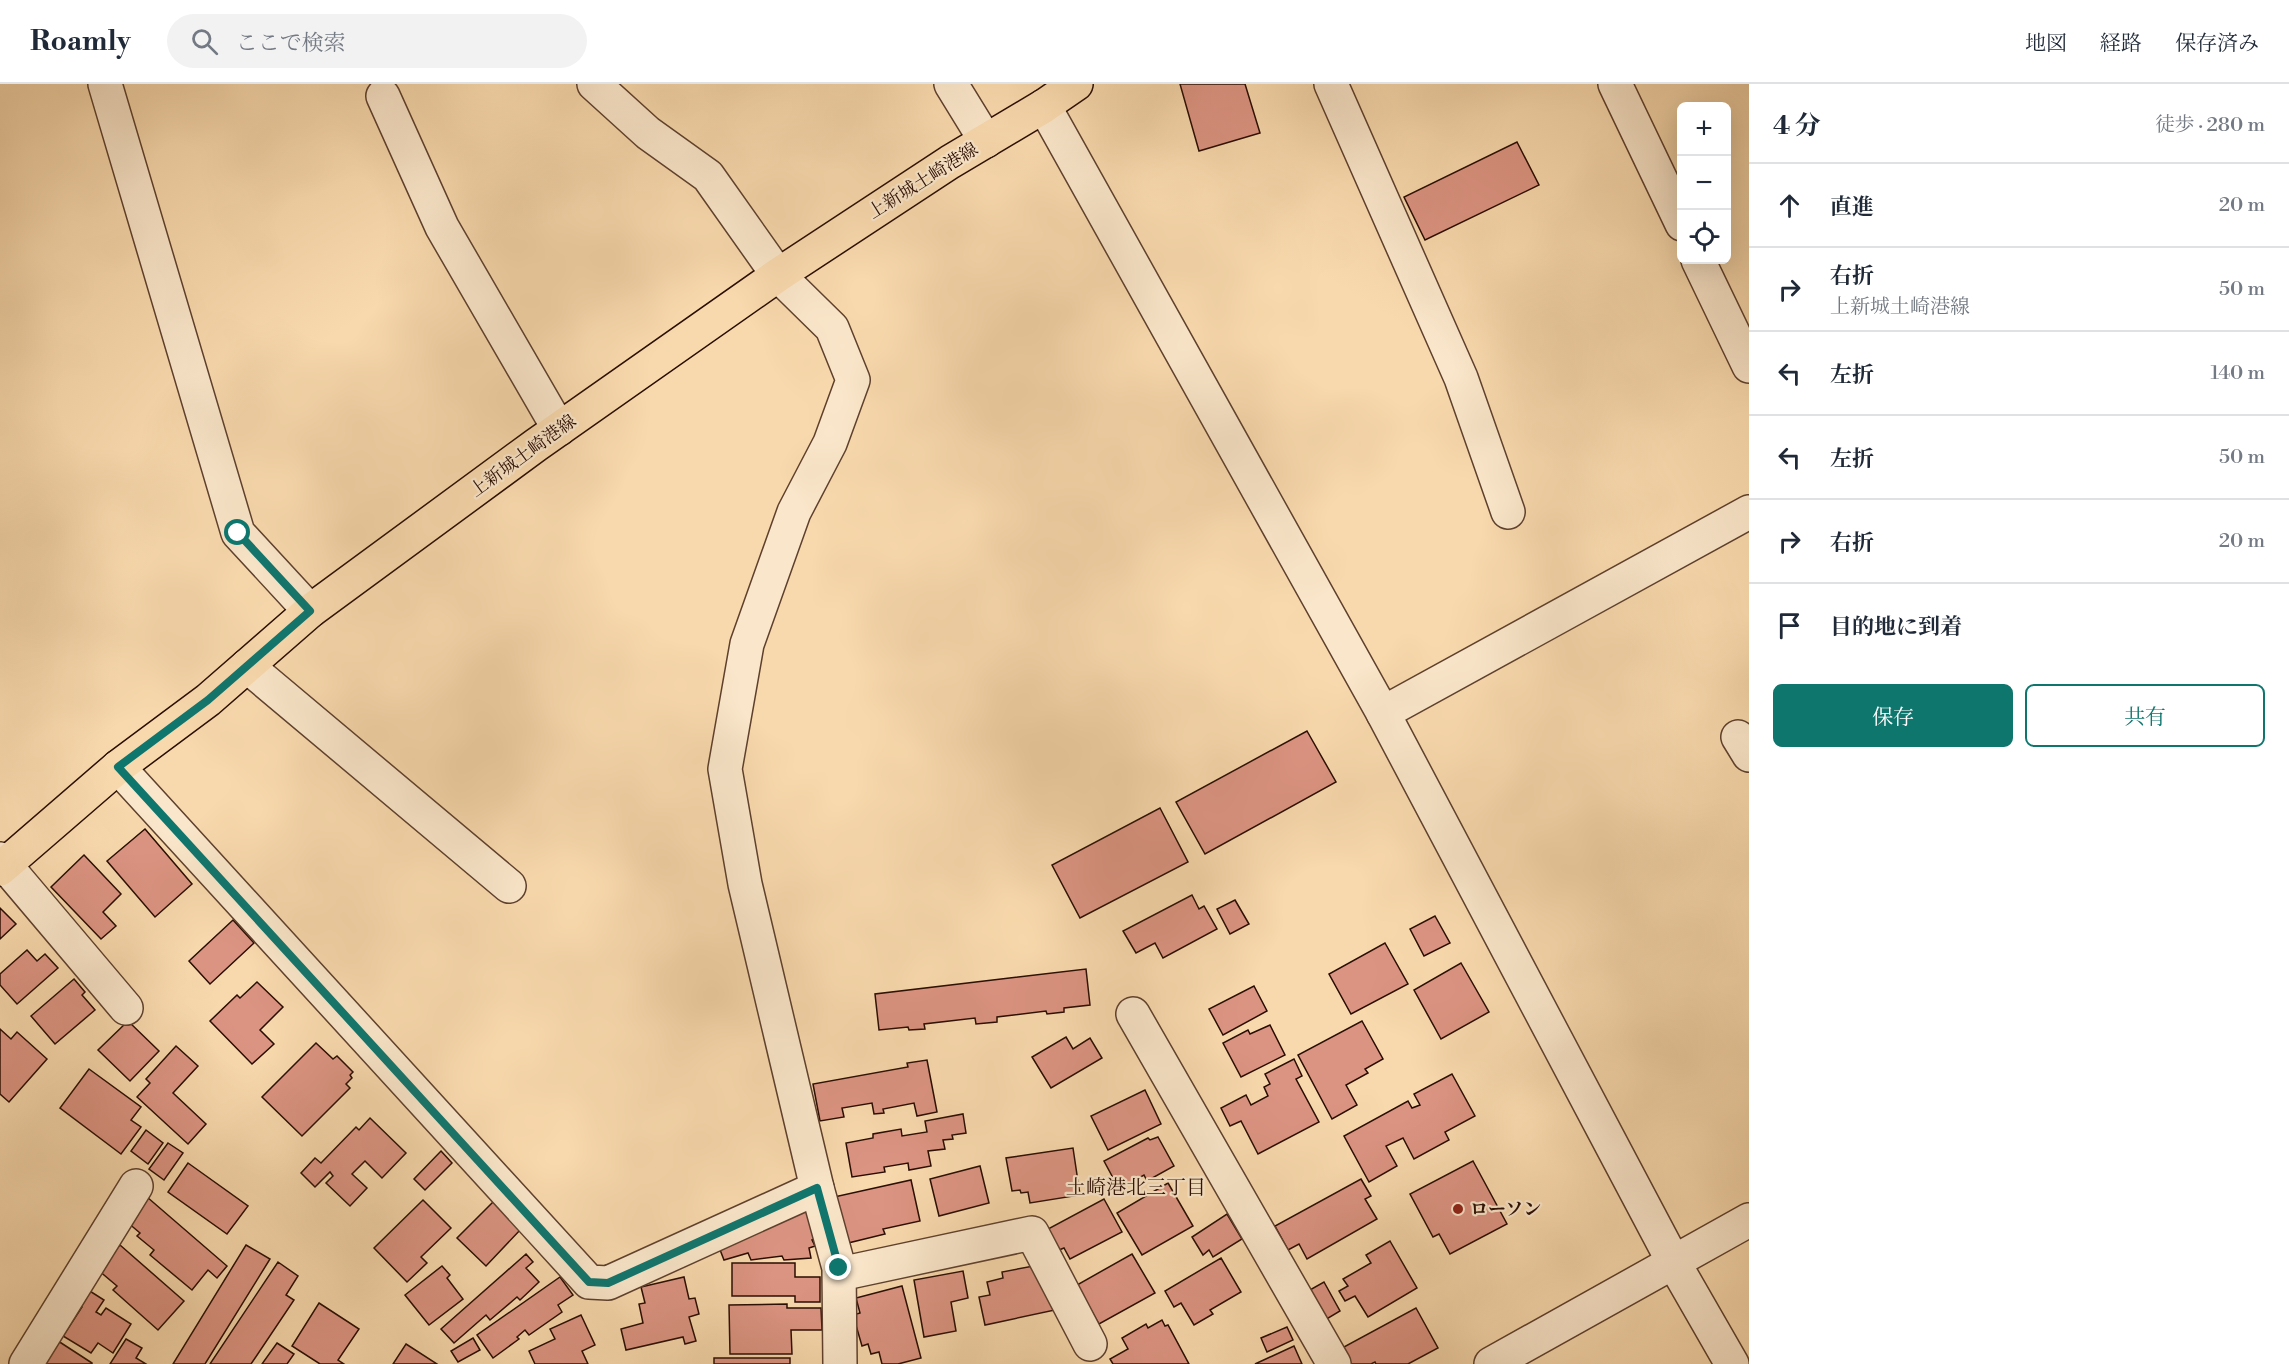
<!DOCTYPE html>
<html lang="ja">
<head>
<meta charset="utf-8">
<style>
  :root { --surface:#fff; --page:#f2f2f3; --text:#1f2937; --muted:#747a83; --line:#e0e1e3; --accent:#0f766e }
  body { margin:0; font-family:"Libre Bodoni","Noto Serif JP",serif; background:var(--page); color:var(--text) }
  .controls { position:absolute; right:18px; top:18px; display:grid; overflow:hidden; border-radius:9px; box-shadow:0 6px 24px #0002 }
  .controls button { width:54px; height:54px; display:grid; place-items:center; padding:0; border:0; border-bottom:2px solid var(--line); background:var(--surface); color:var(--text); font:30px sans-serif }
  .stop { position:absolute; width:18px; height:18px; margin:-14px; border:4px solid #0f766e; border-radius:50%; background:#fff }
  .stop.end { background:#0f766e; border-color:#fff; box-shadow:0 2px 6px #0008 }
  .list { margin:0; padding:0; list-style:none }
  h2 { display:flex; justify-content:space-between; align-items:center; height:78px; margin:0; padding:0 24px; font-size:26px }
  h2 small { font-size:20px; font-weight:400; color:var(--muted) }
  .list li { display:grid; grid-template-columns:39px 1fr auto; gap:18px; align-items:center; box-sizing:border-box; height:84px; padding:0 24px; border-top:2px solid var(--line) }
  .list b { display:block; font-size:22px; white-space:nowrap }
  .list p { margin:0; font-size:20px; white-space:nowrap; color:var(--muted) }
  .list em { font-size:20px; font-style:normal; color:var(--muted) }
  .actions { display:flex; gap:12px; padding:18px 24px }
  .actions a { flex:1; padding:14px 0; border:2px solid var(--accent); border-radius:9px; text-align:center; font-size:21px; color:var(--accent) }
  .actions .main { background:var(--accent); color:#fff }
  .icon { flex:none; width:33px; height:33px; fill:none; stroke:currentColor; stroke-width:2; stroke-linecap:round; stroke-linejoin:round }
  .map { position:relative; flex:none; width:1749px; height:1280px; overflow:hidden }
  header { display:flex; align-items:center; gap:36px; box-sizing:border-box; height:84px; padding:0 30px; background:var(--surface); border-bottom:2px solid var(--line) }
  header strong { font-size:28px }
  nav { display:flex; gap:33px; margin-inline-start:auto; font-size:21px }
  .search { width:420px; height:54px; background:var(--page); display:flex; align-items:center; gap:15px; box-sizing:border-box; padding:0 21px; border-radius:33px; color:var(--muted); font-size:22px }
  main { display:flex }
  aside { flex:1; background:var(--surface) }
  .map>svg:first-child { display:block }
</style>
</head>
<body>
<header>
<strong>Roamly</strong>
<div class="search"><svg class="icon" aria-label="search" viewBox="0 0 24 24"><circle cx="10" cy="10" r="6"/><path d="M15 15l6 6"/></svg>ここで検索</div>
<nav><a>地図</a><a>経路</a><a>保存済み</a></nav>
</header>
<main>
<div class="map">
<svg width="1749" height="1280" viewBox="0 0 1749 1280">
  <rect width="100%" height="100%" fill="#f8d9ad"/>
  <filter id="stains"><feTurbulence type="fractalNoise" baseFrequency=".00333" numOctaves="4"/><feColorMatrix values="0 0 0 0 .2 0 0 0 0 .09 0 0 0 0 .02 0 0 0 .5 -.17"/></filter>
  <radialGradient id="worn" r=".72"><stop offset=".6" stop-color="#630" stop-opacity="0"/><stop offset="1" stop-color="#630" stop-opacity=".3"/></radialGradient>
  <!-- building -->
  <g fill="#dc9482" stroke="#2a0d02" stroke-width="1.5">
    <path d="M1180 0H1245L1260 49 1199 67Z"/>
    <path d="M1517 58 1539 101 1425 156 1404 113Z"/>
    <path d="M1307 647 1336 698 1205 770 1176 718Z"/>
    <path d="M1160 724 1188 778 1080 834 1052 781Z"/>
    <path d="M145 745 192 800 155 833 107 777Z"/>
    <path d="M84 771 121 810 103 828 116 842 101 855 51 803Z"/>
    <path d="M1192 811 1199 825 1204 822 1217 845 1163 874 1155 859 1136 869 1123 847Z"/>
    <path d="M1235 816 1249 840 1230 850 1217 825Z"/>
    <path d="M0 824 16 840 0 855Z"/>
    <path d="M1435 832 1450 859 1424 872 1410 845Z"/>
    <path d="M233 836 254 859 210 900 189 877Z"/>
    <path d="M1385 859 1408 900 1351 930 1329 890Z"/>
    <path d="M27 866 37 877 45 870 58 884 17 920 0 901V890Z"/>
    <path d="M1461 879 1489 928 1441 955 1414 906Z"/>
    <path d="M1086 885 1090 921 1064 924V928L1047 930 1046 927 997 933V938L976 940 975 934 924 940 925 945 909 946 908 943 879 946 875 910Z"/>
    <path d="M74 895 85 908 82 911 95 926 55 960 31 932Z"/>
    <path d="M257 898 283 923 260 946 274 960 252 980 210 937 237 911 240 914Z"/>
    <path d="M1254 902 1267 927 1223 951 1209 925Z"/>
    <path d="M128 937 159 967 130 997 98 966Z"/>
    <path d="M1362 937 1383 975 1365 985 1368 989 1346 1001 1357 1021 1332 1035 1298 971Z"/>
    <path d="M1270 941 1285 971 1241 993 1223 959 1248 946 1250 950Z"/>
    <path d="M0 945 11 955 17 948 47 975 9 1018 0 1010Z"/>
    <path d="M1066 953 1073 965 1090 954 1102 974 1051 1004 1032 973Z"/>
    <path d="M316 959 333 975 337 972 353 988 350 991 352 994 346 1000 350 1004 302 1052 262 1013Z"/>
    <path d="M176 962 198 982 173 1009 206 1040 188 1060 137 1013 150 999 146 995Z"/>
    <path d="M1294 975 1302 992 1296 995 1319 1038 1258 1070 1241 1037 1230 1042 1221 1024 1246 1011 1251 1021 1268 1012 1264 1003 1270 1000 1265 990Z"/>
    <path d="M927 976 937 1028 917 1032 914 1019 883 1025 884 1029 874 1030 872 1019 842 1024 844 1033 820 1037 813 1000 908 983 907 979Z"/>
    <path d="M89 985 141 1023 131 1036 141 1043 121 1070 60 1024Z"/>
    <path d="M1452 990 1475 1032 1445 1048 1449 1056 1414 1075 1403 1054 1386 1062 1397 1082 1369 1098 1344 1052 1408 1017 1412 1024 1420 1021 1414 1010Z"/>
    <path d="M1145 1006 1161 1040 1108 1066 1091 1032Z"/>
    <path d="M963 1030 966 1049 952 1051 953 1055 943 1056 945 1065 928 1067 931 1082 909 1086 908 1079 884 1083 885 1088 852 1093 846 1059 873 1054V1050L901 1045 902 1052 927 1048 925 1037Z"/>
    <path d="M370 1034 406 1069 382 1094 365 1077 352 1090 367 1104 350 1122 326 1099 333 1092 330 1088 315 1103 301 1089 315 1074 321 1079 356 1043 359 1046Z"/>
    <path d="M146 1046 163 1059 148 1080 131 1067Z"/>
    <path d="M1158 1053 1174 1082 1147 1097 1144 1091 1119 1105 1104 1077 1148 1054 1150 1056Z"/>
    <path d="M168 1059 183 1069 164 1096 149 1085Z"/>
    <path d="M1073 1064 1080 1111 1030 1119 1028 1108 1021 1109 1020 1106 1012 1107 1006 1074Z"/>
    <path d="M441 1067 452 1079 425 1106 414 1095Z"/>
    <path d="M1473 1077 1507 1140 1450 1170 1439 1150 1433 1153 1410 1110Z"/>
    <path d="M188 1079 248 1122 227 1150 168 1108Z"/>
    <path d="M980 1082 989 1119 939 1132 930 1095Z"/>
    <path d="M1361 1095 1371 1112 1365 1115 1377 1135 1307 1175 1299 1160 1288 1166 1275 1142Z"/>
    <path d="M911 1096 920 1137 883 1145 885 1150 844 1160 834 1113Z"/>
    <path d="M1168 1099 1193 1142 1142 1171 1117 1129Z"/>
    <path d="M147 1113 227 1182 217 1194 208 1186 192 1206 150 1171 154 1166 137 1152 140 1149 127 1138Z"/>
    <path d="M1104 1115 1122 1148 1070 1175 1064 1164 1059 1166 1048 1145Z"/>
    <path d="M423 1116 451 1144 421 1173 427 1179 407 1198 374 1164Z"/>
    <path d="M493 1118 521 1145 486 1182 457 1154Z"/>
    <path d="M805 1122 818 1154 812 1156 815 1162 809 1164 811 1174 784 1176 782 1172 751 1176 748 1169 724 1176 717 1158Z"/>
    <path d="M1227 1130 1242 1155 1213 1173 1209 1166 1203 1171 1192 1153Z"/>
    <path d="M1390 1157 1417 1204 1368 1233 1355 1212 1345 1217 1339 1207 1348 1202 1343 1195 1371 1179 1366 1171Z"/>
    <path d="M120 1161 184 1217 158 1246 113 1206 117 1202 98 1186Z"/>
    <path d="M246 1161 270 1175 205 1280H173Z"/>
    <path d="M526 1170 533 1178 526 1184 539 1198 520 1216 517 1213 490 1236 486 1231 454 1259 441 1245Z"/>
    <path d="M1132 1170 1155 1209 1099 1240 1077 1201Z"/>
    <path d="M1221 1174 1241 1208 1210 1226 1213 1230 1194 1241 1181 1219 1174 1223 1165 1207Z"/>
    <path d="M278 1178 298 1192 286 1211 294 1216 251 1280H210Z"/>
    <path d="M732 1179H795V1193H820V1218H795V1212H732Z"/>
    <path d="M1044 1180 1055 1226 985 1241 979 1213 990 1211 987 1198 1003 1194 1002 1188Z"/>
    <path d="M442 1182 450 1191 447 1194 463 1215 429 1241 405 1211Z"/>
    <path d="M963 1187 968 1214 951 1218 956 1247 924 1253 914 1196Z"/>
    <path d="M560 1193 573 1211 558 1221 562 1228 529 1251 525 1246 517 1253 519 1255 493 1274 477 1251Z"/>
    <path d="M684 1193 689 1215 695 1214 699 1230 689 1233 696 1257 685 1260 683 1253 626 1266 621 1245 643 1239 639 1220 645 1219 641 1203Z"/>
    <path d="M1324 1198 1340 1227 1325 1236 1308 1207Z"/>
    <path d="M902 1202 921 1274 898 1280H882L879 1268 871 1270 868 1260 862 1262 853 1231 860 1229 856 1214Z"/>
    <path d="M85 1204 104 1216 96 1228 101 1231 106 1224 131 1240 113 1269 98 1259 91 1269 63 1252 82 1223 76 1219Z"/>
    <path d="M319 1219 359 1245 338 1276 344 1280H320L292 1262Z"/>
    <path d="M787 1220V1224H821L822 1246H791L792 1270H730L729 1221Z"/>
    <path d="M1416 1224 1438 1264 1408 1280H1376L1375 1278 1371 1280H1351L1342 1264Z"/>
    <path d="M581 1231 595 1261 582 1267 588 1280H535L529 1267 555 1255 550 1245Z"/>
    <path d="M1162 1236 1165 1242 1168 1241 1189 1280H1113L1110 1275 1128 1265 1122 1254 1146 1240 1148 1244Z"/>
    <path d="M1287 1243 1293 1256 1267 1268 1261 1254Z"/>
    <path d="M473 1254 480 1266 458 1278 451 1267Z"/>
    <path d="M55 1255 92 1279V1280H39Z"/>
    <path d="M126 1255 142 1264 136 1274 146 1280H110Z"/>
    <path d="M277 1259 294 1270 287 1280H262Z"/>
    <path d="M406 1260 437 1280H393Z"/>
    <path d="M1294 1262 1302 1280H1255Z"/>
    <rect x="714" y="1274" width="76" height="6"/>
  </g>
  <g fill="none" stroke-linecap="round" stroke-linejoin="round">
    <!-- minor casing -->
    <g stroke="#5e402d" stroke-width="36">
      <g id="minor">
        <path d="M105 0 238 449 310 527"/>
        <path d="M594 0 648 49 708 92 778 191 832 244 853 296 830 359 794 428 747 560 725 685 745 800 817 1104 839 1184 840 1280"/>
        <path d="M951 0 986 57"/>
        <path d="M1331 0 1461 294 1508 428"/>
        <path d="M1615 0 1682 140"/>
        <path d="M383 12 442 143 559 345"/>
        <path d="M1044 22 1383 629 1674 1179 1732 1280"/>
        <path d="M1698 176 1749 282"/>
        <path d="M247 582 509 802"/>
        <path d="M1383 629 1749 428"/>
        <path d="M1738 653 1749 671"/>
        <path d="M118 683 589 1198 608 1199 817 1104"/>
        <path d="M0 775 126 924"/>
        <path d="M1133 930 1334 1280"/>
        <path d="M840 1190 1032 1149 1090 1260"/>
        <path d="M26 1280 136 1102"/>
        <path d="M1491 1280 1749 1136"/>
      </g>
    </g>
    <!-- major casing -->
    <g stroke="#2a0d02" stroke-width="36">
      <path id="major" d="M0 785 118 683 208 616 310 527 536 361 778 191 950 78 1044 22 1076 0"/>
    </g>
    <!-- minor -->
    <use href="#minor" stroke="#fae6ca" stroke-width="33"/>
    <!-- major -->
    <use href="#major" stroke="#f8d9ad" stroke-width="33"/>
  </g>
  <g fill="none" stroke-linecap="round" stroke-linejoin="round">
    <!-- route -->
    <path stroke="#0f766e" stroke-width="8" d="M238 449 310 527 208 616 118 683 589 1198 608 1199 817 1104 839 1184"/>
  </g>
  <!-- markers -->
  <circle fill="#8f2418" stroke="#fae6ca" stroke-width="2" cx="1458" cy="1125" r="6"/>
  <g text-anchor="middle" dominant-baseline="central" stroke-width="4.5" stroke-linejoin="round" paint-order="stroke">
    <!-- street labels -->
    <g font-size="18" fill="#2a0d02" stroke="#fae6ca">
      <text transform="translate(923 97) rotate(-32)">上新城土崎港線</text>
      <text transform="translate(523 372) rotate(-36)">上新城土崎港線</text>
    </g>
    <!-- poi labels -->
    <g font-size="18" font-weight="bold" fill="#2a0d02" stroke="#fae6ca" text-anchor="start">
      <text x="1470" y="1125">ローソン</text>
    </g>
    <!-- neighbourhood labels -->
    <g font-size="20" fill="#2a0d02" stroke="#fae6ca">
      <text x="1136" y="1104">土崎港北三丁目</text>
    </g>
  </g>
  <rect width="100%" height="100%" filter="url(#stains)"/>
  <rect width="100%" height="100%" fill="url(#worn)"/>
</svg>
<div class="controls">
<button>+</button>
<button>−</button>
<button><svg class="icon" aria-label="locate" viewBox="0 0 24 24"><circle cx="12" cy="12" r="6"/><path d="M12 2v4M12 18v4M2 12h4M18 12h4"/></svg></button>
</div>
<div class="stop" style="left:238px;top:449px"></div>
<div class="stop end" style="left:839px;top:1184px"></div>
</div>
<aside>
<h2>4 分<small>徒歩 · 280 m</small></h2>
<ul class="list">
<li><svg class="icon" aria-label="ahead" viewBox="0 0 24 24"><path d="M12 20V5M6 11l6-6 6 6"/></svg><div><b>直進</b></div><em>20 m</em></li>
<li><svg class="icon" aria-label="right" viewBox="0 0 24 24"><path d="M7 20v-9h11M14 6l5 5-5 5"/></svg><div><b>右折</b><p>上新城土崎港線</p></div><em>50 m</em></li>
<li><svg class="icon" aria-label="left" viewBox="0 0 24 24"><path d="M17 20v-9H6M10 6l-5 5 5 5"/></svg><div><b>左折</b></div><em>140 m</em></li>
<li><svg class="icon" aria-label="left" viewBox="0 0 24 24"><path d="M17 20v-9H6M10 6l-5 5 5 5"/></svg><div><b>左折</b></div><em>50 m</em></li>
<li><svg class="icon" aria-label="right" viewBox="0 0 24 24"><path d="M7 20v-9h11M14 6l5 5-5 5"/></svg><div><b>右折</b></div><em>20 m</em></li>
<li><svg class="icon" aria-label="arrive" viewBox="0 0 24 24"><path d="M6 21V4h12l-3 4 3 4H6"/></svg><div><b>目的地に到着</b></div></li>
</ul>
<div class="actions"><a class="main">保存</a><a>共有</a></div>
</aside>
</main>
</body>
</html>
